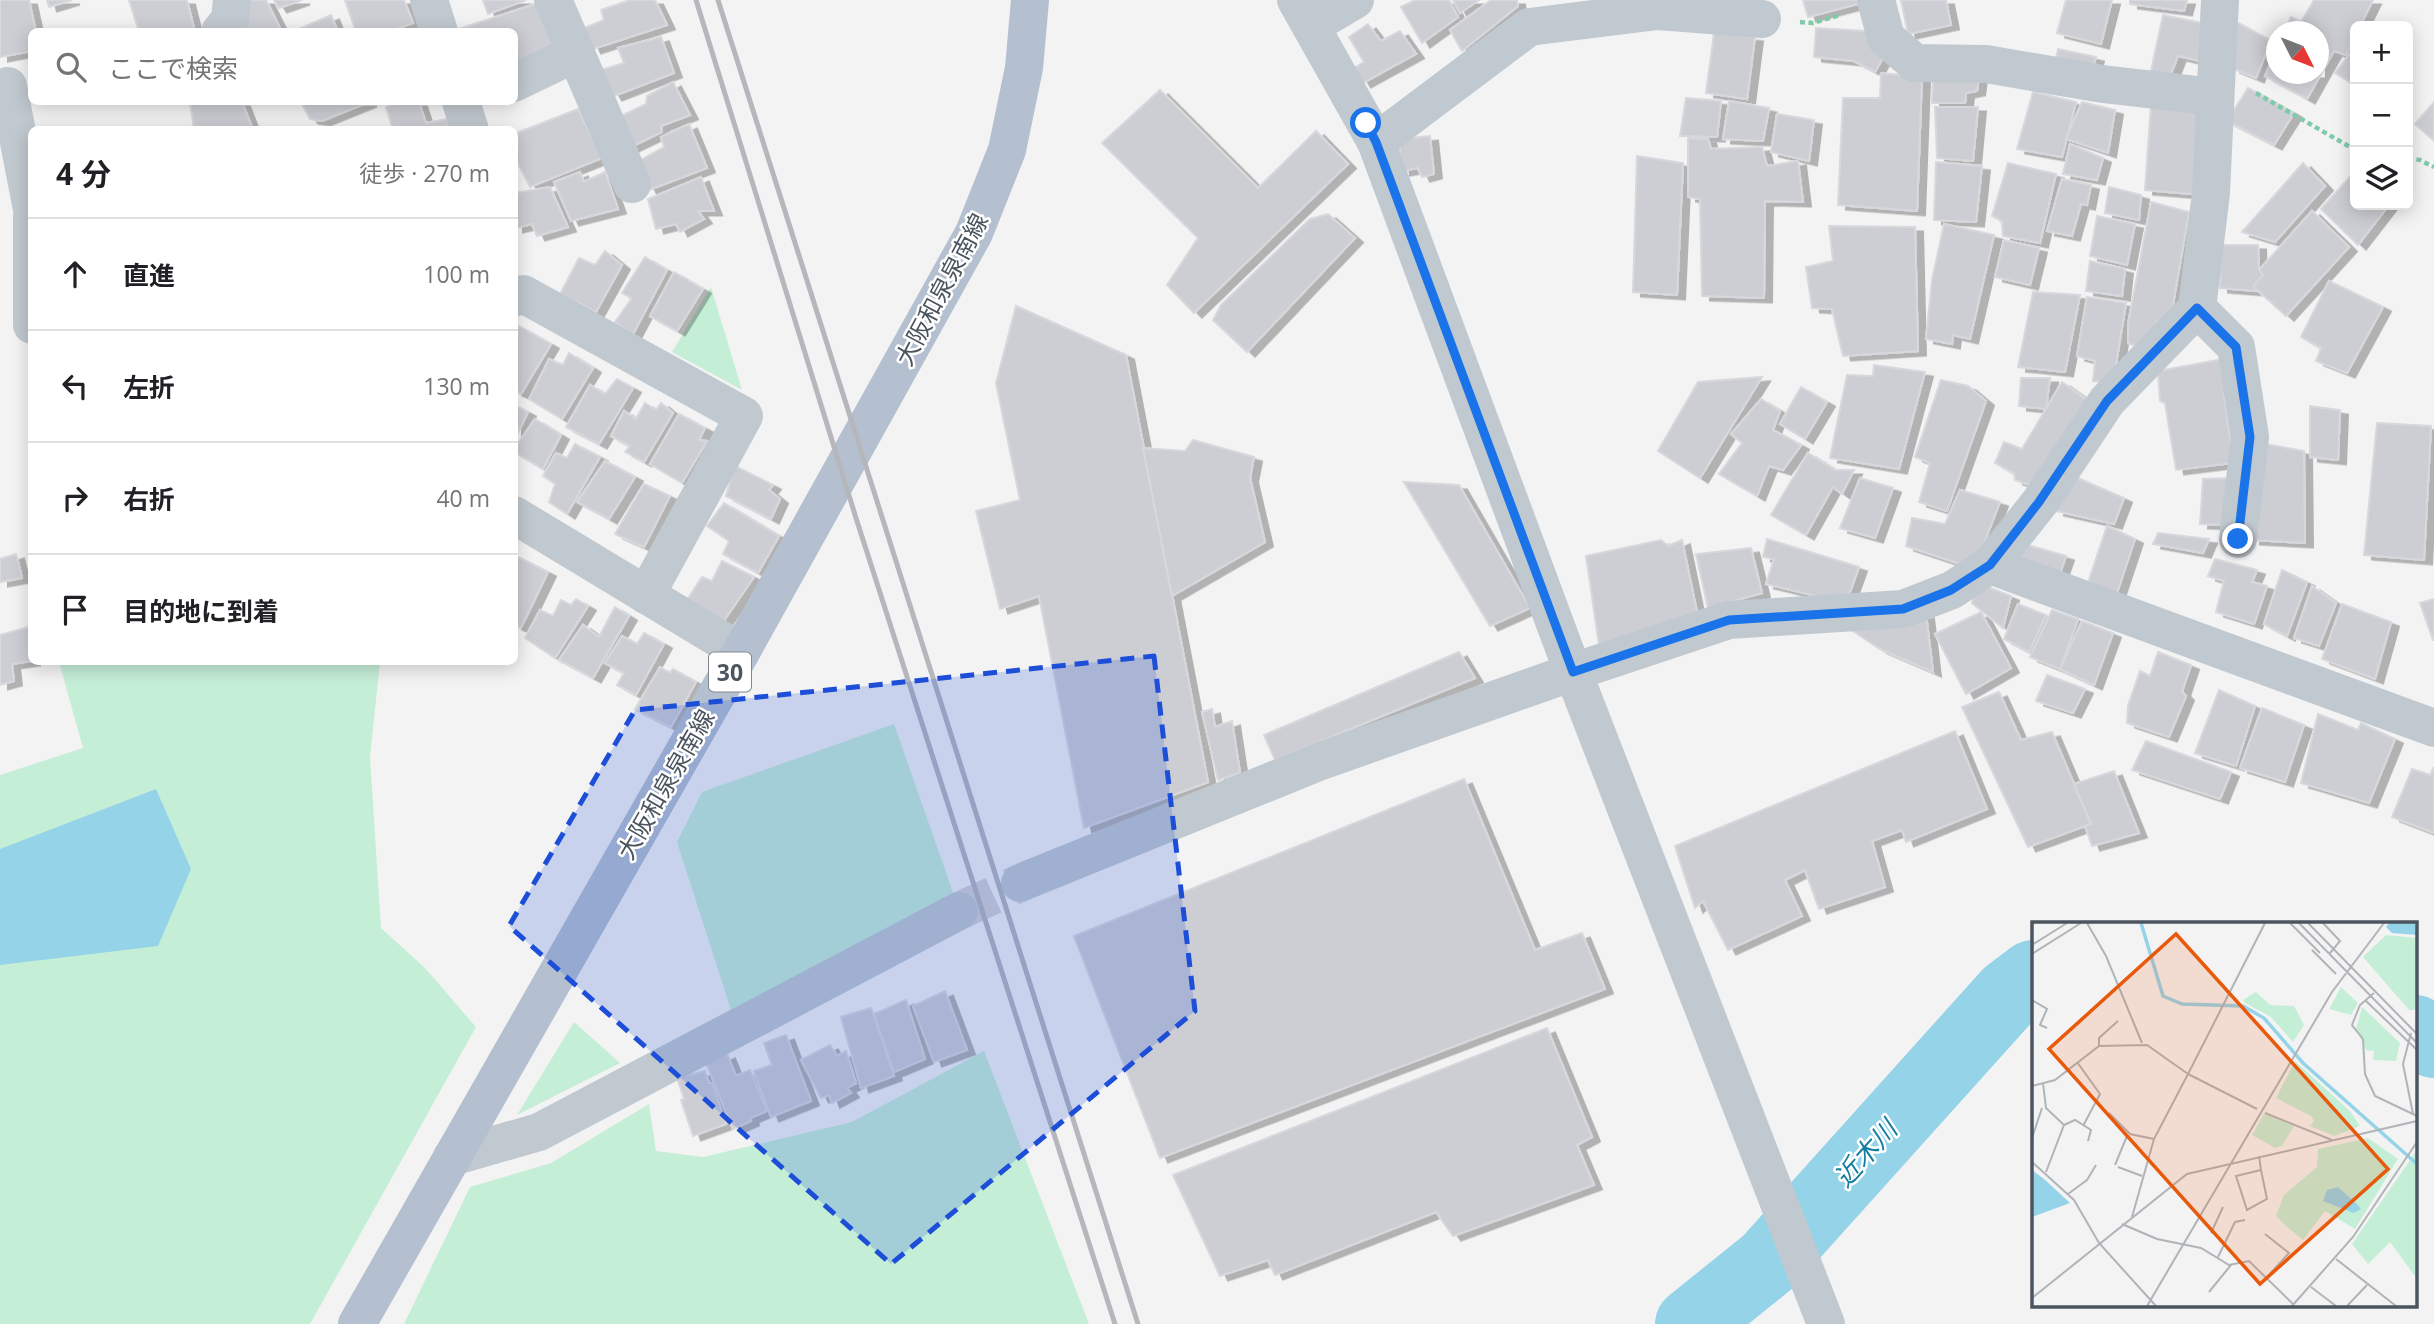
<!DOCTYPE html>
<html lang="ja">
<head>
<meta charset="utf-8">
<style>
  :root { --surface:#fff; --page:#f6f6f6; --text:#202124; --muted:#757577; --line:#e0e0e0 }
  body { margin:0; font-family:"Open Sans","Noto Sans JP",sans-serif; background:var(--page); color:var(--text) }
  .controls { position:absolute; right:21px; top:21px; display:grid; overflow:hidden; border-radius:10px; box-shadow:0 4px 18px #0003 }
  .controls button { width:63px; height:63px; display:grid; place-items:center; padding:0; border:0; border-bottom:2px solid var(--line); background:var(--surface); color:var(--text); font:35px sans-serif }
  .compass { position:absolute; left:2266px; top:21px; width:63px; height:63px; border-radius:50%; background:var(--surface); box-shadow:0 4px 18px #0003; rotate:132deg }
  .stop { position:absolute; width:21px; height:21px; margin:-16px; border:5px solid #1a73e8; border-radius:50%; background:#fff }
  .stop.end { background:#1a73e8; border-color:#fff; box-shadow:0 2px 7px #0008 }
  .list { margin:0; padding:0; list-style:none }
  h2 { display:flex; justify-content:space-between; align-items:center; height:91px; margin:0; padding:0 28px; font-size:30px }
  h2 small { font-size:23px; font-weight:400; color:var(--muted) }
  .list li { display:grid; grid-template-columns:46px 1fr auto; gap:21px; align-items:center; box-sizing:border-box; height:112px; padding:0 28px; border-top:2px solid var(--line) }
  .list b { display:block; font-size:26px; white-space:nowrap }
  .list em { font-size:23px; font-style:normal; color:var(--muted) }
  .icon { flex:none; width:38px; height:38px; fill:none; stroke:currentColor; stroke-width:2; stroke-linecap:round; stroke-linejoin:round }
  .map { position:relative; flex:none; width:2434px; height:1324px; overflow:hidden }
  .search { position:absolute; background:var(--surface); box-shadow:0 4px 18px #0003; left:28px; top:28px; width:490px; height:77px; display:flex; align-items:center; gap:18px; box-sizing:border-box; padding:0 24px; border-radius:10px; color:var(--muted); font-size:26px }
  .panel { position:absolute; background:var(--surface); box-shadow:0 4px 18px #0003; left:28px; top:126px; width:490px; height:539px; border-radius:10px }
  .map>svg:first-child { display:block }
</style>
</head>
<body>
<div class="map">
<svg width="2434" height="1324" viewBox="0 0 2434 1324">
  <defs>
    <filter id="shadow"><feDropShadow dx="8" dy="4.5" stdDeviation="0" flood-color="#0004"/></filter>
  </defs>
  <rect width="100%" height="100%" fill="#f4f3f3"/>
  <!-- green -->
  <g fill="#c5eed7">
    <path d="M711 287 742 390 672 352Z"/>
    <path d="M59 662H380L370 757 381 928 425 968 476 1027 310 1324H0V775L83 748Z"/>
    <path d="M894 724 955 898 732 1013 677 842 702 792Z"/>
    <path d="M574 1022 620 1063 517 1115Z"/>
    <path d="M984 1051 1089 1324H404L470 1187 551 1163 649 1104 656 1151 703 1157 852 1122Z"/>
  </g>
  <!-- water -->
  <path fill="#95d3e8" d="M156 789 191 869 158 946 0 965V849Z"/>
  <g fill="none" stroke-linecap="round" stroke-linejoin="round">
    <!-- river -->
    <g stroke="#95d3e8" stroke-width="72">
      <path d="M2415 1031 2434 1042"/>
      <path d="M1691 1324 1768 1262 2008 995 2033 976"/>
    </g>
  </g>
  <!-- building -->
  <g fill="#cdced4" stroke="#d7d8dd" stroke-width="2" filter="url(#shadow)">
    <path d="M0 0H29L36 32H32V51L0 57Z"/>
    <path d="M47 0H72L49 7Z"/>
    <path d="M129 0H187L194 28 181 32H139Z"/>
    <path d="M248 0H266L280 28 267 32H243Z"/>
    <path d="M274 0H302L279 8Z"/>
    <path d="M345 0H404L413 23 388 32H356Z"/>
    <path d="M483 0H526L488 14Z"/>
    <path d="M630 0H655L667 25 593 49 584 28 604 20 601 10Z"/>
    <path d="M1415 0H1449L1458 17 1422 43 1401 7Z"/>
    <path d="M1453 0H1479L1460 13Z"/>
    <path d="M1491 0H1517L1518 6 1462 51 1450 30Z"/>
    <path d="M1803 0H1864L1865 2 1808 17Z"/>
    <path d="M1901 0H1946L1951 25 1908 34Z"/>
    <path d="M2066 0H2112L2101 44 2057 33Z"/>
    <path d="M2130 0H2187L2184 11 2130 4Z"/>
    <path d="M2314 0H2373L2360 26H2355V36L2346 55 2334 51 2307 99 2265 76 2276 50V74H2318V32H2285L2291 17 2301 22Z"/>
    <path d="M538 3 552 45 514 72V32H460L459 29Z"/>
    <path d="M331 15 338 32H292Z"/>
    <path d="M2163 15 2207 24 2200 61 2178 56 2169 79 2151 71Z"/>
    <path d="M2235 21 2271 41 2256 78 2232 68Z"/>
    <path d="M1368 24 1381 41 1400 31 1416 54 1363 83 1354 68 1364 62 1349 37Z"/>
    <path d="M1816 28 1866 31 1890 45 1875 72 1854 61 1814 57Z"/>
    <path d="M1714 33 1755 37 1747 99 1706 93Z"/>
    <path d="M661 37 674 73 614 96 600 70 624 63 618 48Z"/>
    <path d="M2355 47V85L2335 73Z"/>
    <path d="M2058 49 2096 57 2091 73 2054 68Z"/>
    <path d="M1881 73 1922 77 1917 211 1838 205 1843 98H1880Z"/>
    <path d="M1979 76 1977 91 1966 93 1965 103H1932L1933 77Z"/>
    <path d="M673 82 690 115 661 126 662 132 631 147 619 117 646 104 647 96Z"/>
    <path d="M2248 88 2294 113 2274 145 2227 121Z"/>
    <path d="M1160 90 1258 188 1316 131 1348 164 1194 313 1167 285 1198 238 1102 143Z"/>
    <path d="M2033 92 2076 102 2062 157 2017 149Z"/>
    <path d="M1686 98 1721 101 1717 137 1680 136Z"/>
    <path d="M1729 101 1769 108 1763 141 1723 139Z"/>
    <path d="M190 102H242L253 130H194Z"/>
    <path d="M301 102H369L322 121 310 119Z"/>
    <path d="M400 102H419L426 123 447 119 450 130H393L386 107Z"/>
    <path d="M2082 102 2115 110 2108 153 2066 139Z"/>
    <path d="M2434 102V141L2415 124Z"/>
    <path d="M2151 104 2208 109 2203 195 2145 190Z"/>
    <path d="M1935 107H1978L1973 161 1937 158Z"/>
    <path d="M578 109 602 158 530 187 514 156V134Z"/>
    <path d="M1777 114 1814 120 1809 161 1771 152Z"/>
    <path d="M689 124 707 168 649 190 637 162 664 147 661 137Z"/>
    <path d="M1430 136 1434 174 1422 177 1418 168 1402 171 1399 139Z"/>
    <path d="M1688 138 1708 139 1711 149 1762 147 1767 166 1798 161 1803 202 1765 201 1764 298 1702 296 1700 199 1688 197Z"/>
    <path d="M2070 144 2103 158 2097 180 2063 174Z"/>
    <path d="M1637 156 1683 163 1677 295 1633 292Z"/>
    <path d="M1936 162 1982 166 1976 222 1934 220Z"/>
    <path d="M2008 163 2056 174 2040 243 2003 236 2002 221 1992 216Z"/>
    <path d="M2303 163 2325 186 2275 242 2242 232Z"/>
    <path d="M2355 171V205H2389L2358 245 2321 209Z"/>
    <path d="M580 172 584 182 605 172 618 209 571 221 554 182Z"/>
    <path d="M701 177 714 211H698L704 219 680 232 676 224 656 229 648 199Z"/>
    <path d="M2062 179 2091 185 2087 205 2081 204 2072 236 2047 231Z"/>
    <path d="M550 187 568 227 537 236 532 224 515 228 514 193Z"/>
    <path d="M2109 187 2141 195 2139 220 2105 213Z"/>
    <path d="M2151 202 2189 212 2170 322 2157 321 2148 342 2141 348 2128 343V324Z"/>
    <path d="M2312 211 2349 247 2286 316 2253 286 2263 275 2259 270Z"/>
    <path d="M1328 214 1355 238 1247 352 1213 320 1221 305 1310 219Z"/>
    <path d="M2097 216 2135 224 2127 265 2090 256Z"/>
    <path d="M1944 224 1994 235 1970 339 1953 335 1952 344 1926 339 1932 280Z"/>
    <path d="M1829 226 1915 227 1918 351 1843 356 1832 309 1812 308 1806 267 1833 261Z"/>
    <path d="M2004 240 2039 248 2030 285 1995 277Z"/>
    <path d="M2221 245H2258L2259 270 2263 275 2253 286 2257 291 2220 288Z"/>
    <path d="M605 251 622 265 596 312 560 294 579 258 595 265Z"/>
    <path d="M645 257 667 270 633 334 615 322 632 298 622 293Z"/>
    <path d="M2090 261 2125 269 2122 296 2086 291Z"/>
    <path d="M674 272 703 289 677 331 650 316Z"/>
    <path d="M2329 281 2383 307 2347 373 2316 361 2321 348 2301 337Z"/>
    <path d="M2033 292 2080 295 2065 372 2018 367Z"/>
    <path d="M2087 297 2126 303 2113 383 2093 381 2095 361 2077 356Z"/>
    <path d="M1016 306 1126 355 1208 782 1084 828 1039 596 1000 609 976 511 1020 500 996 383Z"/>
    <path d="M519 326 551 344 521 394 514 391V333Z"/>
    <path d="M569 353 593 368 562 419 529 399 549 359 563 365Z"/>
    <path d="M2229 358 2233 392 2224 393 2233 463 2176 470 2165 403 2160 401 2158 371Z"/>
    <path d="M1874 365 1925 372 1899 469 1830 458 1847 375 1873 376Z"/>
    <path d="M1762 377 1700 478 1658 451 1698 382Z"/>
    <path d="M2021 378H2050L2046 409 2019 406Z"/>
    <path d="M617 379 633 388 599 444 566 427 590 385 605 394Z"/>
    <path d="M1941 380 1968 386 1986 401 1947 511 1919 502 1930 463 1915 457Z"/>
    <path d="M2062 382 2093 404 2039 488 2015 480 2014 473 1995 463 2004 442 2022 449Z"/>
    <path d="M1801 387 1827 402 1805 439 1780 424Z"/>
    <path d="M1761 399 1780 411 1773 430 1801 445 1783 470 1769 466 1757 496 1719 474 1742 443 1731 434Z"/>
    <path d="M645 403 656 410 661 403 673 413 644 462 625 452 630 446 611 436 624 411 636 419Z"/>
    <path d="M514 405 528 412 514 441Z"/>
    <path d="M2310 406 2340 410 2338 460 2310 457Z"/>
    <path d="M679 414 705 428 699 440 707 441 682 483 650 464Z"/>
    <path d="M535 419 561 435 543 469 514 452V449Z"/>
    <path d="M2377 423 2431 426 2424 560 2364 555Z"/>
    <path d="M1193 440 1254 457 1250 478 1265 542 1172 596 1143 448 1185 451Z"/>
    <path d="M2260 443 2304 451 2305 543 2252 540Z"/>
    <path d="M575 444 600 457 567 514 549 502 555 484 543 476 556 453 567 458Z"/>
    <path d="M1808 453 1835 470H1854L1842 494 1833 487 1806 535 1771 515Z"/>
    <path d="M605 461 635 477 609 519 577 502Z"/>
    <path d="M735 466 773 485 769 490 780 499 771 519 726 496Z"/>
    <path d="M2073 476 2124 498 2114 524 2056 511Z"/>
    <path d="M1860 478 1893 488 1875 538 1840 528Z"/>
    <path d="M2230 478 2228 525 2200 524 2203 479Z"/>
    <path d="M1404 482 1459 485 1530 608 1490 626Z"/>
    <path d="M644 484 670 496 644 547 615 534Z"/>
    <path d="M1960 490 2000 502 1977 561 1966 566 1906 546 1912 518 1945 524Z"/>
    <path d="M724 503 779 536 758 573 723 554 729 541 707 526Z"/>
    <path d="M2107 526 2135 539 2116 596 2087 586Z"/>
    <path d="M2158 533 2209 539 2203 553 2153 544Z"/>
    <path d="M1767 539 1859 567 1846 603 1766 584 1774 559 1763 557Z"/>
    <path d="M1661 540 1668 546 1682 540 1697 612 1599 645 1586 556Z"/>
    <path d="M2024 544 2066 556 2058 579 2016 565Z"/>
    <path d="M1751 548 1762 593 1708 608 1696 554Z"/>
    <path d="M16 554 22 578 0 582V559Z"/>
    <path d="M514 555 548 572 521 628 514 625Z"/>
    <path d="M2215 559 2257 570 2252 582 2267 586 2254 624 2216 612 2224 581 2208 576Z"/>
    <path d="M722 561 754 577 723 622 687 600 702 577 712 581Z"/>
    <path d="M2282 570 2307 582 2287 636 2264 624Z"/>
    <path d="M1977 583 2011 596 2003 628 1972 603Z"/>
    <path d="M2312 586 2336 603 2319 646 2294 638Z"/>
    <path d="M576 599 588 606 555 658 525 638 540 610 553 616 561 600 571 605Z"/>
    <path d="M2434 599V640H2433L2420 603Z"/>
    <path d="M2018 604 2046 615 2029 652 2004 639Z"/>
    <path d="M2342 604 2391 622 2375 679 2322 659Z"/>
    <path d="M615 607 629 616 593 678 559 660 583 625 599 637Z"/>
    <path d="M2052 610 2078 619 2060 669 2030 657Z"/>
    <path d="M1981 612 2011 668 1966 694 1935 634Z"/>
    <path d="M1926 614 1933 672 1880 649 1853 631Z"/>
    <path d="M2082 621 2113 633 2094 685 2060 669Z"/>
    <path d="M32 626V661L12 664 14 681 0 685V635Z"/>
    <path d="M644 633 664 644 636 695 617 685 624 673 605 663 622 636 637 644Z"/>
    <path d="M1459 652 1475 678 1275 760 1264 735Z"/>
    <path d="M2158 652 2191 665 2182 692 2186 696 2169 737 2127 723 2128 706 2140 671 2150 676Z"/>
    <path d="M660 667 670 673 673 669 696 682 671 727 635 709Z"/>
    <path d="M2047 675 2085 689 2073 713 2036 701Z"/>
    <path d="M2219 690 2255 706 2236 766 2195 753Z"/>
    <path d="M1999 692 2021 740 2052 732 2091 824 2028 847 1962 707Z"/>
    <path d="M2262 708 2304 725 2285 782 2240 768Z"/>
    <path d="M1212 709 1215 727 1232 721 1240 773 1218 780 1202 712Z"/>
    <path d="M2318 714 2358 730 2361 723 2395 739 2369 803 2301 783Z"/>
    <path d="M1955 731 1987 809 1906 842 1902 830 1872 841 1885 887 1819 909 1805 870 1785 880 1802 916 1728 950 1703 901 1695 908 1675 846Z"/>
    <path d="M2146 741 2231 772 2220 799 2132 770Z"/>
    <path d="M2434 767V833L2392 817 2412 769 2430 775Z"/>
    <path d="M2114 771 2139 833 2092 846 2085 826 2091 824 2074 784Z"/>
    <path d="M1464 779 1535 950 1582 933 1605 989 1160 1158 1074 936Z"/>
    <path d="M945 991 967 1050 934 1062 913 1006Z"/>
    <path d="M906 1000 925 1059 894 1072 874 1014Z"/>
    <path d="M871 1008 894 1076 861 1088 841 1017Z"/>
    <path d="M1547 1028 1592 1137 1577 1145 1594 1185 1453 1236 1436 1212 1275 1275 1268 1260 1220 1276 1173 1175Z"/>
    <path d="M786 1035 811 1101 771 1117 754 1071 772 1065 764 1043Z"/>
    <path d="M830 1045 837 1056 846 1051 856 1083 847 1088 851 1093 832 1103 829 1095 821 1098 801 1060Z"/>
    <path d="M727 1054 736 1076 750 1070 767 1111 750 1118 751 1121 733 1129 706 1063Z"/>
    <path d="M705 1071 709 1083H712L726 1124 693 1136 681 1100 684 1099 677 1078Z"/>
  </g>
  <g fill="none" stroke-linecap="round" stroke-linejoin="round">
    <!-- minor-tunnel -->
    <path stroke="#d2d3d5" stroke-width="38" stroke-dasharray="38 19" stroke-linecap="butt" d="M959 911 1020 883"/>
    <!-- path -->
    <g stroke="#7ecba9" stroke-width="4.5" stroke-dasharray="5 3.5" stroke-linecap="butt">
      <path d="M1800 22 1813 23 1840 15"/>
      <path d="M2256 93 2350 147 2355 148"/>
      <path d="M2408 158 2420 160 2434 167"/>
    </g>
    <!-- minor -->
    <g stroke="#c1c9d0" stroke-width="38">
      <path d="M429 0 439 32"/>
      <path d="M553 0 632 184"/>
      <path d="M1296 0 1376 142 1573 672 1729 620 1903 609 1952 590 1990 565 2040 502 2107 401 2197 308 2211 193 2220 0"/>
      <path d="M1876 0 1886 38 1915 63 1986 64 2103 84 2215 97"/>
      <path d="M1311 26 1355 0"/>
      <path d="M220 32 230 19 232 0"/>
      <path d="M514 83 576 53"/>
      <path d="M8 86 32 209"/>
      <path d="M461 102 470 130"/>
      <path d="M1376 142 1529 27 1658 11 1762 19"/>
      <path d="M32 216V325"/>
      <path d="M514 298 523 294 744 416 646 595"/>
      <path d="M2197 308 2236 347 2250 437 2238 539"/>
      <path d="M514 515 741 652"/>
      <path d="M1990 565 2434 728"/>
      <path d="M1020 883 1321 761 1573 672 1826 1324"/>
      <path d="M452 1157 539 1132 959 911"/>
    </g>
    <!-- major -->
    <path stroke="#b4c0cf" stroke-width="38" d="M357 1324 741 652 974 233 1007 150 1024 68 1030 0"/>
    <!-- rail -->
    <g stroke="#b5b7bc" stroke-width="5">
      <path d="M696 0 856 518 1115 1324"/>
      <path d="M718 0 1138 1324"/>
    </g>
  </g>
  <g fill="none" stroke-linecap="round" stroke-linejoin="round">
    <!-- route -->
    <path stroke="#1a73e8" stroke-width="9" d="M1366 123 1376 142 1573 672 1729 620 1903 609 1951 590 1990 565 2039 502 2107 401 2197 308 2236 347 2250 437 2238 539"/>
  </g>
  <!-- marked area -->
  <path fill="#1d4ed8" fill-opacity="0.2" stroke="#1d4ed8" stroke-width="5" stroke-dasharray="14 9" stroke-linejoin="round" d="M1154 656 1195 1011 891 1264 509 926 635 710Z"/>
  <g text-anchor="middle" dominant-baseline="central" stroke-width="5" stroke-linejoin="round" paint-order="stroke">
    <!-- shield labels -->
    <rect fill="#fff" stroke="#81888f" stroke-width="2" x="709" y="652.5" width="42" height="39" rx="5"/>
    <g font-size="23" font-weight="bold" fill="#4b555f">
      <text x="730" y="672">30</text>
    </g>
    <!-- street labels -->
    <g font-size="24" fill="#4b555f" stroke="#fff">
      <text transform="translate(941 289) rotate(-62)">大阪和泉泉南線</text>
      <text transform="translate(665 784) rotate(-60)">大阪和泉泉南線</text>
    </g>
    <!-- water labels -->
    <g font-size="26" font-style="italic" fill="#157da0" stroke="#fff">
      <text transform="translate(1865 1153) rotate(-48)">近木川</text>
    </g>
  </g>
  <!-- overview -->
  <g transform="translate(2032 922)">
    <rect width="385" height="385" fill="#f4f3f3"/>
    <path d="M354 13 385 16V88H377L331 35ZM309 65 326 81 319 93 297 87ZM224 70 238 83 262 84 272 103 261 120 239 95 213 81 211 78ZM330 85 368 121 364 139 341 138 342 129 334 128 324 107ZM263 139 318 189 328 204 302 214 278 204 282 199 279 194 244 176ZM232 192 262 204 250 224 243 226 220 213ZM336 216 366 237 323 307 293 289 271 318 255 305 244 294 252 273 285 245 286 227ZM385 228V357L358 320 336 342 320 322Z" fill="#c5eed7"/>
    <path d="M357 1H383L385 13 360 11 354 5ZM0 248 12 257 38 281 0 295ZM306 265 325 282 329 287 322 291 291 279 295 268Z" fill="#95d3e8"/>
    <path fill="none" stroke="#95d3e8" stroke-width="3.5" d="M109 1 131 74 150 82 211 84 232 96 271 141 385 242"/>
    <path fill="none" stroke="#b0b4b8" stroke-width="2" d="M55 1 74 34 110 121M258 1 288 31M267 1 385 121M276 1 385 112M291 1 308 19 298 31M0 23 35 1M280 28 304 52M0 32 49 1M342 71 328 83 320 103 331 117 333 152 343 174 385 194M0 78 15 87 8 103 15 106M334 79 385 128M379 111 371 142 381 192M67 124V116L86 99M45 140 68 172 51 204M11 161 14 186 32 203M0 164 23 158 67 124 115 123 156 152 122 217 100 295M225 187 156 152 233 1M77 191 98 212 122 217M233 191 300 218M0 216 10 186M227 234 229 248 235 277 215 288 204 254 229 248M0 240 42 278 67 321 124 384M83 243 95 214M86 245 110 254M14 250 32 203 43 198 59 208 56 219M36 272 55 258 64 243M90 302 125 317 169 326 197 343 217 339 262 383M179 311 191 285M233 312 257 331 236 354M186 335 203 300 213 298M304 337 364 384M279 365 304 384M177 370 199 343M0 376 155 252 385 199M115 384 300 70 352 1M260 384 321 315 385 220M315 384 335 363"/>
    <path fill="#e8590c" fill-opacity="0.15" stroke="#e8590c" stroke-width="3.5" d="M144 12 356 247 228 362 17 127Z"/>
    <rect width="385" height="385" fill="none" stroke="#4b555f" stroke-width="3.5"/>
  </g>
</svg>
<div class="controls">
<button>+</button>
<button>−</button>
<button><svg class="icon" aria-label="layers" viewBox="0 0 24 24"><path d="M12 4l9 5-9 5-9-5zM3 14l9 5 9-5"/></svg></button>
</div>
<svg class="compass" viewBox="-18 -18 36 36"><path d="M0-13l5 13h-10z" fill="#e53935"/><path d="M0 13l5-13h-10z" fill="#757577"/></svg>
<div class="stop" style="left:1366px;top:123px"></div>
<div class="stop end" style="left:2238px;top:539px"></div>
<div class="search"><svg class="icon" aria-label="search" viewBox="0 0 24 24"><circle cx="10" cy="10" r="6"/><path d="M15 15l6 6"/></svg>ここで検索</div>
<section class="panel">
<h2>4 分<small>徒歩 · 270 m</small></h2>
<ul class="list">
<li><svg class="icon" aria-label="ahead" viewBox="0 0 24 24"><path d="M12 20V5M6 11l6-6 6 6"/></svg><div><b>直進</b></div><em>100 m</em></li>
<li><svg class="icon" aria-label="left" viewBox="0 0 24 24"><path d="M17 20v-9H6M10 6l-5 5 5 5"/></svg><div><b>左折</b></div><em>130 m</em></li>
<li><svg class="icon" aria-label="right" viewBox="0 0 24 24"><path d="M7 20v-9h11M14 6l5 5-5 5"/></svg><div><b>右折</b></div><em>40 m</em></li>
<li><svg class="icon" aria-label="arrive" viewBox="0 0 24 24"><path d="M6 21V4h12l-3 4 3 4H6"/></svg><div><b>目的地に到着</b></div></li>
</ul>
</section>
</div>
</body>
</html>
